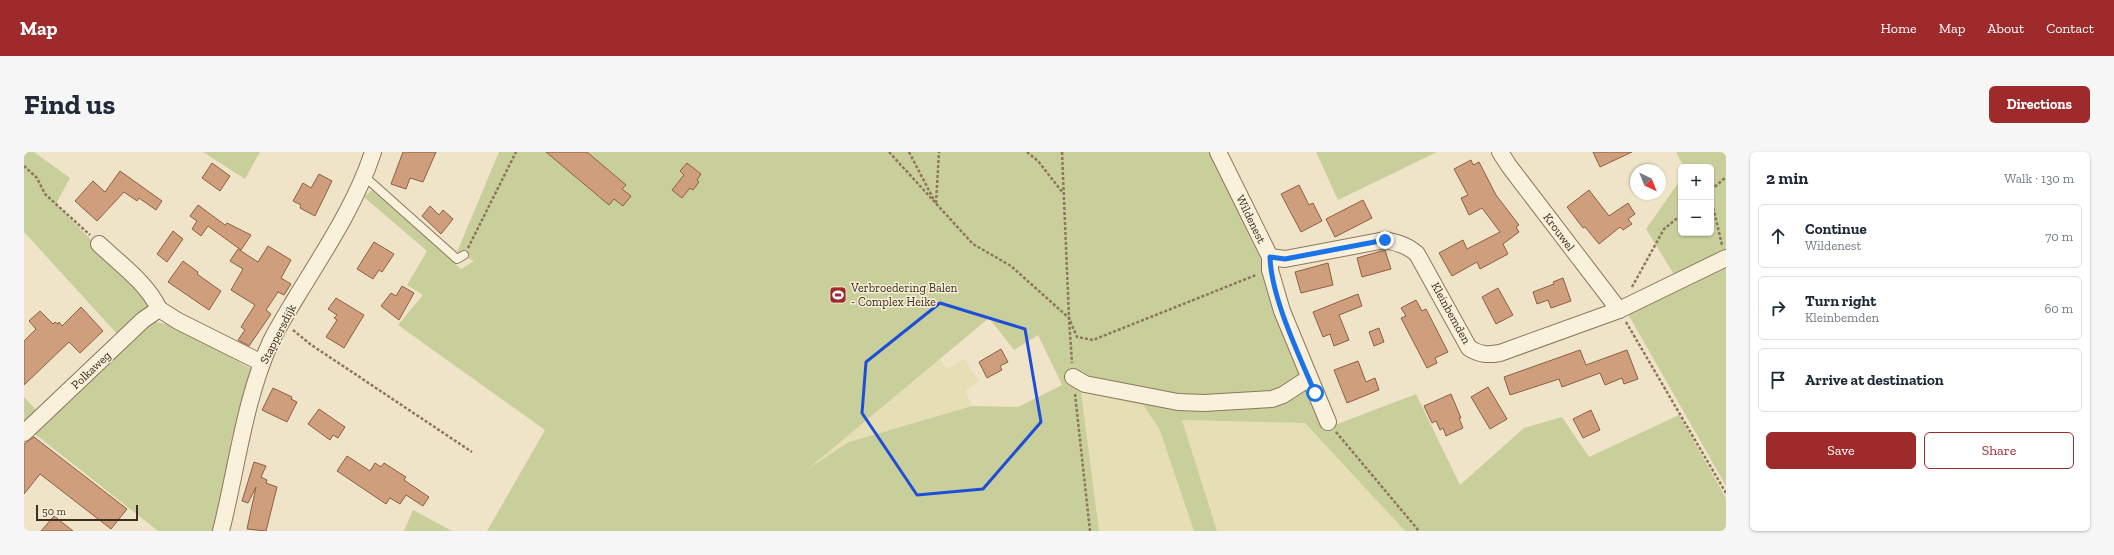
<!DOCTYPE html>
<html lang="en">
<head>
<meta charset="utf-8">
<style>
  :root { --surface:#fff; --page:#f6f6f7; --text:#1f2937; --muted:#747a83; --line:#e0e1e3; --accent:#9e2a2b }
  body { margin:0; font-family:"Zilla Slab",serif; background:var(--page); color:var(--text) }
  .controls { position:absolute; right:12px; top:12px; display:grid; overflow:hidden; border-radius:6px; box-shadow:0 1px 3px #0004 }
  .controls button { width:36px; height:36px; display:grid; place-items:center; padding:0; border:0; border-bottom:1px solid var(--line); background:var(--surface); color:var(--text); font:20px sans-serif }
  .compass { position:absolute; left:1606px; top:12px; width:36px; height:36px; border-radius:50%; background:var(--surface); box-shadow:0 1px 3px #0004; rotate:137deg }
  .scale { position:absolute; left:12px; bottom:10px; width:102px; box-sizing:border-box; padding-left:4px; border:2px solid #3d2e20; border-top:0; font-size:11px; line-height:14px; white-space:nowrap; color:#3d2e20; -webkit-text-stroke:3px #f7eed8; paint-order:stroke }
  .stop { position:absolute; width:12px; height:12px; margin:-9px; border:3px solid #1a73e8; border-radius:50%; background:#fff }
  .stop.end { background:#1a73e8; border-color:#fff; box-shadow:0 1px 4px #0008 }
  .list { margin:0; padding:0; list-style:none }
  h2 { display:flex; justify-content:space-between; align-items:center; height:52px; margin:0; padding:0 16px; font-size:17px }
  h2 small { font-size:13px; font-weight:400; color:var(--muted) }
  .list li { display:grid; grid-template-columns:26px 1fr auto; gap:12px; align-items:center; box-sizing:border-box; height:64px; margin:0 8px 8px; padding:0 8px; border:1px solid var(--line); border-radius:6px }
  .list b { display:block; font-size:15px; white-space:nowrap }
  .list p { margin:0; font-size:13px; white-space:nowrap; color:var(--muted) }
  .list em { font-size:13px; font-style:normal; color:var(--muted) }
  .actions { display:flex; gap:8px; padding:12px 16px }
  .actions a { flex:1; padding:9px 0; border:1px solid var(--accent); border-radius:6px; text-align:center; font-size:14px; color:var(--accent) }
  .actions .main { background:var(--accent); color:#fff }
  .icon { flex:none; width:22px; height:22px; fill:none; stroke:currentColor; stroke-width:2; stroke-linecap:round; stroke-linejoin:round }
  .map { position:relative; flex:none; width:1702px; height:379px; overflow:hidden; border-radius:6px }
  header { display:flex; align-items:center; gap:24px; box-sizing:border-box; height:56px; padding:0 20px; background:var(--accent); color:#fff }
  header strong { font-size:19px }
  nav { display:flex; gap:22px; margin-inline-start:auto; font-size:14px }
  .intro { display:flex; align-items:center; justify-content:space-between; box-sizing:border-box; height:96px; padding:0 24px }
  h1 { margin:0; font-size:28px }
  .button { padding:10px 18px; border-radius:6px; background:var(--accent); color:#fff; font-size:14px; font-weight:700 }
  main { display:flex; gap:24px; padding:0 24px }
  aside { flex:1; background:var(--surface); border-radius:6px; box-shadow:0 1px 3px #0004 }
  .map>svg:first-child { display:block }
</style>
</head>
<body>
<header>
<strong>Map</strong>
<nav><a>Home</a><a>Map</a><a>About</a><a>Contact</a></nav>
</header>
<div class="intro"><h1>Find us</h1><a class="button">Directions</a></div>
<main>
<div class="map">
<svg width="1702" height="379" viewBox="0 0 1702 379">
  <rect width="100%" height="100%" fill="#f0e4c8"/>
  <!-- farmland -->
  <g fill="#e6deb5">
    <path d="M916 207 923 217 940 207 955 229 941 239 948 254 825 290 781 319Z"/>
    <path d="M1056 240 1119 253 1135 276 1170 379H1075Z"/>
    <path d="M1158 268 1281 271 1381 379H1193Z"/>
  </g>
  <!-- green -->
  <g fill="#c9cf9b" fill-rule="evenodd">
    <path d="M0 0H10L46 26 32 52 123 145 127 155 96 185 0 80Z"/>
    <path d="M179 0H236L221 27Z"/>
    <path d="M475 0H1187L1236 105 1239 118 1302 273H1311L1392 242 1436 333 1500 276 1538 265 1565 305 1655 263 1702 346V379H1381L1281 271 1158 268 1193 379H1170L1135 276 1119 253 1057 240 1075 379H463L521 278 374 173 399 143 383 133 403 99 340 45 349 37 437 117 450 109 433 100ZM965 166 990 198 1014 183 1038 233 994 255 948 254 825 290 785 316Z"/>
    <path d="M1292 0H1413L1314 48Z"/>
    <path d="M1652 0H1702V102L1651 124 1622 77 1657 27V81H1687V15H1660Z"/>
    <path d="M1702 115V334L1604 162Z"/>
    <path d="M132 170 150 174 229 218 191 379H134L11 282 122 174Z"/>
    <path d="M0 245 15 261 0 275Z"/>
    <path d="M389 358 428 379H380Z"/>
  </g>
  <!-- building -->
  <g fill="#cf9f7d" stroke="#8d5f41">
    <path d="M379 0H412L399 30 386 26 382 37 367 32Z"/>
    <path d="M522 0H563L602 33 598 37 607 44 599 54 590 47 585 53Z"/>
    <path d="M1569 0H1608L1576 15Z"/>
    <path d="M1447 8 1449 13 1455 10 1472 43 1495 73 1492 75 1495 80 1479 92 1484 102 1456 117 1453 110 1428 124 1415 101 1439 88 1443 97 1476 80 1458 56 1445 63 1437 46 1444 43 1430 17Z"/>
    <path d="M188 11 206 24 196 39 178 26Z"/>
    <path d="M663 11 677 22 673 28 675 30 669 38 666 36 658 46 648 38 660 23 656 19Z"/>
    <path d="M96 19 138 49 132 58 115 46 113 49 100 40 73 69 51 49 69 29 81 40Z"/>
    <path d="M295 22 308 29 291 64 276 56 277 53 269 49 279 31 287 36Z"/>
    <path d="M1275 33 1285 53 1289 51 1298 69 1277 80 1257 42Z"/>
    <path d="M1565 38 1585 64 1604 51 1611 62 1604 67 1608 72 1599 78 1596 75 1575 92 1561 75 1559 76 1543 55Z"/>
    <path d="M1339 48 1348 66 1311 85 1302 67Z"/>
    <path d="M174 53 201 73 203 71 227 83 217 98 184 74 177 84 168 77 173 69 166 64Z"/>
    <path d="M406 54 415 63 419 58 429 67 417 82 398 64Z"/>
    <path d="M149 79 159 87 143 110 133 102Z"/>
    <path d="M350 90 370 102 358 120 355 118 349 127 333 117Z"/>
    <path d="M244 94 267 108 257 126 267 132 260 143 254 140 242 158 247 162 225 194 214 188 221 178 217 175 231 153 207 138 219 117 206 109 214 97 234 110Z"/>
    <path d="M1361 98 1367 117 1338 125 1333 106Z"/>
    <path d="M159 109 174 120 173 122 197 139 185 158 144 130Z"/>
    <path d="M1304 111 1309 133 1277 141 1271 120Z"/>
    <path d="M1539 126 1547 149 1527 156 1524 148 1513 152 1509 140 1530 132 1529 130Z"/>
    <path d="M378 134 390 141 375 168 357 154 367 141 372 144Z"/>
    <path d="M1474 136 1489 163 1472 172 1458 145Z"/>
    <path d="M1334 142 1338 154 1315 163 1325 188 1310 194 1306 182 1299 185 1289 160Z"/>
    <path d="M312 146 340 163 320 196 302 185 313 168 310 166 313 163 304 157Z"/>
    <path d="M1392 148 1398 159 1402 157 1424 200 1411 206 1413 211 1403 216 1377 166 1382 164 1377 156Z"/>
    <path d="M57 155 79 179 56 201 45 190 0 233V189L12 177 5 169 16 159 29 172 31 170 34 172 35 170 38 174Z"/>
    <path d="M1355 176 1360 190 1350 194 1345 180Z"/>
    <path d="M977 197 984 210 976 214 978 218 963 226 955 210Z"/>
    <path d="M1556 198 1562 213 1603 198 1614 227 1600 232 1598 226 1581 233 1576 221 1538 235 1535 227 1486 243 1480 225Z"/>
    <path d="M1334 209 1342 230 1351 226 1355 238 1323 251 1310 218Z"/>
    <path d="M1464 235 1483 267 1466 277 1447 245Z"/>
    <path d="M249 236 268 245 267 247 273 250 263 270 238 258Z"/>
    <path d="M1427 242 1437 266H1435L1439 276 1422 284 1419 276 1416 278 1412 269 1408 271 1400 254Z"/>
    <path d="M295 257 321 275 314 286 309 283 306 288 284 272Z"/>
    <path d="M1567 258 1576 278 1559 286 1549 267Z"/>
    <path d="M10 285 103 357 87 377 16 322 0 342V292Z"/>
    <path d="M323 304 346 319 351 311 357 315 360 311 382 325 380 328 405 345 399 354 382 343 376 352 366 346 362 352 313 319Z"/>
    <path d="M230 310 242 314 237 325 243 328 242 331 253 335 242 379 223 377 232 335 224 351 218 349Z"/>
    <path d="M30 364 49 379H17Z"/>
  </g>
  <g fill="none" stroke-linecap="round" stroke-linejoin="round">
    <!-- lane casing -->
    <g stroke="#8d765c" stroke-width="10">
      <path id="lane" d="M341 25 433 107 440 103"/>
    </g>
    <!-- street casing -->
    <g stroke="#8d765c" stroke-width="18">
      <g id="street">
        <path d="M1194 0 1246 105V118L1258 159 1304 270"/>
        <path d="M1476 0 1485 14 1595 158"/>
        <path d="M75 92C95 111 123 131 135 157"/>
        <path d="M1246 105 1261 107 1361 88C1374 91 1383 93 1393 102L1445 196C1456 203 1464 203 1476 201L1595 158 1702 106"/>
        <path d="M1049 225 1061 232 1154 250 1180 251 1248 247 1259 243 1285 226"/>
        <path d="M0 281 119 168 135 157 154 169 238 211"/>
        <path d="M197 379C213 316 220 249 247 189 255 173 264 159 273 144 301 98 332 52 349 0"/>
      </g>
    </g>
    <!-- path -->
    <g stroke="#8d765c" stroke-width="2.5" stroke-dasharray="3 2" stroke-linecap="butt">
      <path d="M865 0 949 92 987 114 1045 166 1053 185 1069 188 1232 123"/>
      <path d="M885 0 910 48"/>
      <path d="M1003 0 1014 9 1039 41"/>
      <path d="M1038 0 1045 166 1048 211"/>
      <path d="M0 14 13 26 21 42 66 83"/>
      <path d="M1687 38 1702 25"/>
      <path d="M1687 46 1698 93"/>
      <path d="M912 51 915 0"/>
      <path d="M444 96 492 0"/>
      <path d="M1608 135 1640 77 1657 63"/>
      <path d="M1602 170 1702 341"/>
      <path d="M269 178 286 192 448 300"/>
      <path d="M1051 242 1066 379"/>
      <path d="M1312 280 1395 379"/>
    </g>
    <!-- lane -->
    <use href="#lane" stroke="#faf1dc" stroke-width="8"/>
    <!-- street -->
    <use href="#street" stroke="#faf1dc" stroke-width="16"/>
  </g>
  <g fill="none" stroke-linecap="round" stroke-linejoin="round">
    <!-- route -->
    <path stroke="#1a73e8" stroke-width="5" d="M1291 241C1275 203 1247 145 1246 105L1261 107 1361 88"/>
  </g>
  <!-- marked area -->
  <path fill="none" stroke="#1d4ed8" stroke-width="3" stroke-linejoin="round" d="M916 151 1001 177 1017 270 959 337 893 343 838 261 842 210Z"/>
  <!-- icons -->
  <defs>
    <g id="stadium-square" transform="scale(0.9)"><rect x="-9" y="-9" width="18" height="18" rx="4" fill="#9e2a2b" stroke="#f7eed8"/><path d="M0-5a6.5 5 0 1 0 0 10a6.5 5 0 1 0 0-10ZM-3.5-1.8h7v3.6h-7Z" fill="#fff"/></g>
  </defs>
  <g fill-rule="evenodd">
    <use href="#stadium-square" x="814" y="143"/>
  </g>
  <g text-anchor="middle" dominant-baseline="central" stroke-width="3" stroke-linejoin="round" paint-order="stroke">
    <!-- street labels -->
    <g font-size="12" fill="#3d2e20" stroke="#f7eed8">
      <text transform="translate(1227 67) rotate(64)">Wildenest</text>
      <text transform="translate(1535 80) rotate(53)">Krouwel</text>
      <text transform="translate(1427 161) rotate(61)">Kleinbemden</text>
      <text transform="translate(254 182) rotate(-63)">Stappersdijk</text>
      <text transform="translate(67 218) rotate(-43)">Polkaweg</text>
    </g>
    <!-- poi labels -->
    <g font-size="12" fill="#3d2e20" stroke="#f7eed8" text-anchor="start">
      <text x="827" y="136">Verbroedering Balen<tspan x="827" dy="14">- Complex Heike</tspan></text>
    </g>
  </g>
</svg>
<div class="controls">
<button>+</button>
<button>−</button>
</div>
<svg class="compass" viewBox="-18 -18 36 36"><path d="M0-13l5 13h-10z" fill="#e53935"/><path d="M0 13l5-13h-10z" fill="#747a83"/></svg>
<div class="scale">50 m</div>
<div class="stop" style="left:1291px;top:241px"></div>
<div class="stop end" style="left:1361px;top:88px"></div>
</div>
<aside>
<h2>2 min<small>Walk · 130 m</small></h2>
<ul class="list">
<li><svg class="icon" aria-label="ahead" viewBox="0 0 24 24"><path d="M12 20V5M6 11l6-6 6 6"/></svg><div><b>Continue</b><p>Wildenest</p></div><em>70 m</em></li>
<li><svg class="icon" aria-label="right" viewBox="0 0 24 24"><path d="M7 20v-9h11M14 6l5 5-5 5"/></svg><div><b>Turn right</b><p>Kleinbemden</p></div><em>60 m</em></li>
<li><svg class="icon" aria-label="arrive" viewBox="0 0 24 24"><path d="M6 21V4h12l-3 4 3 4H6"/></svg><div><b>Arrive at destination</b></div></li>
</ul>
<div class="actions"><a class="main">Save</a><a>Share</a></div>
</aside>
</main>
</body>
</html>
